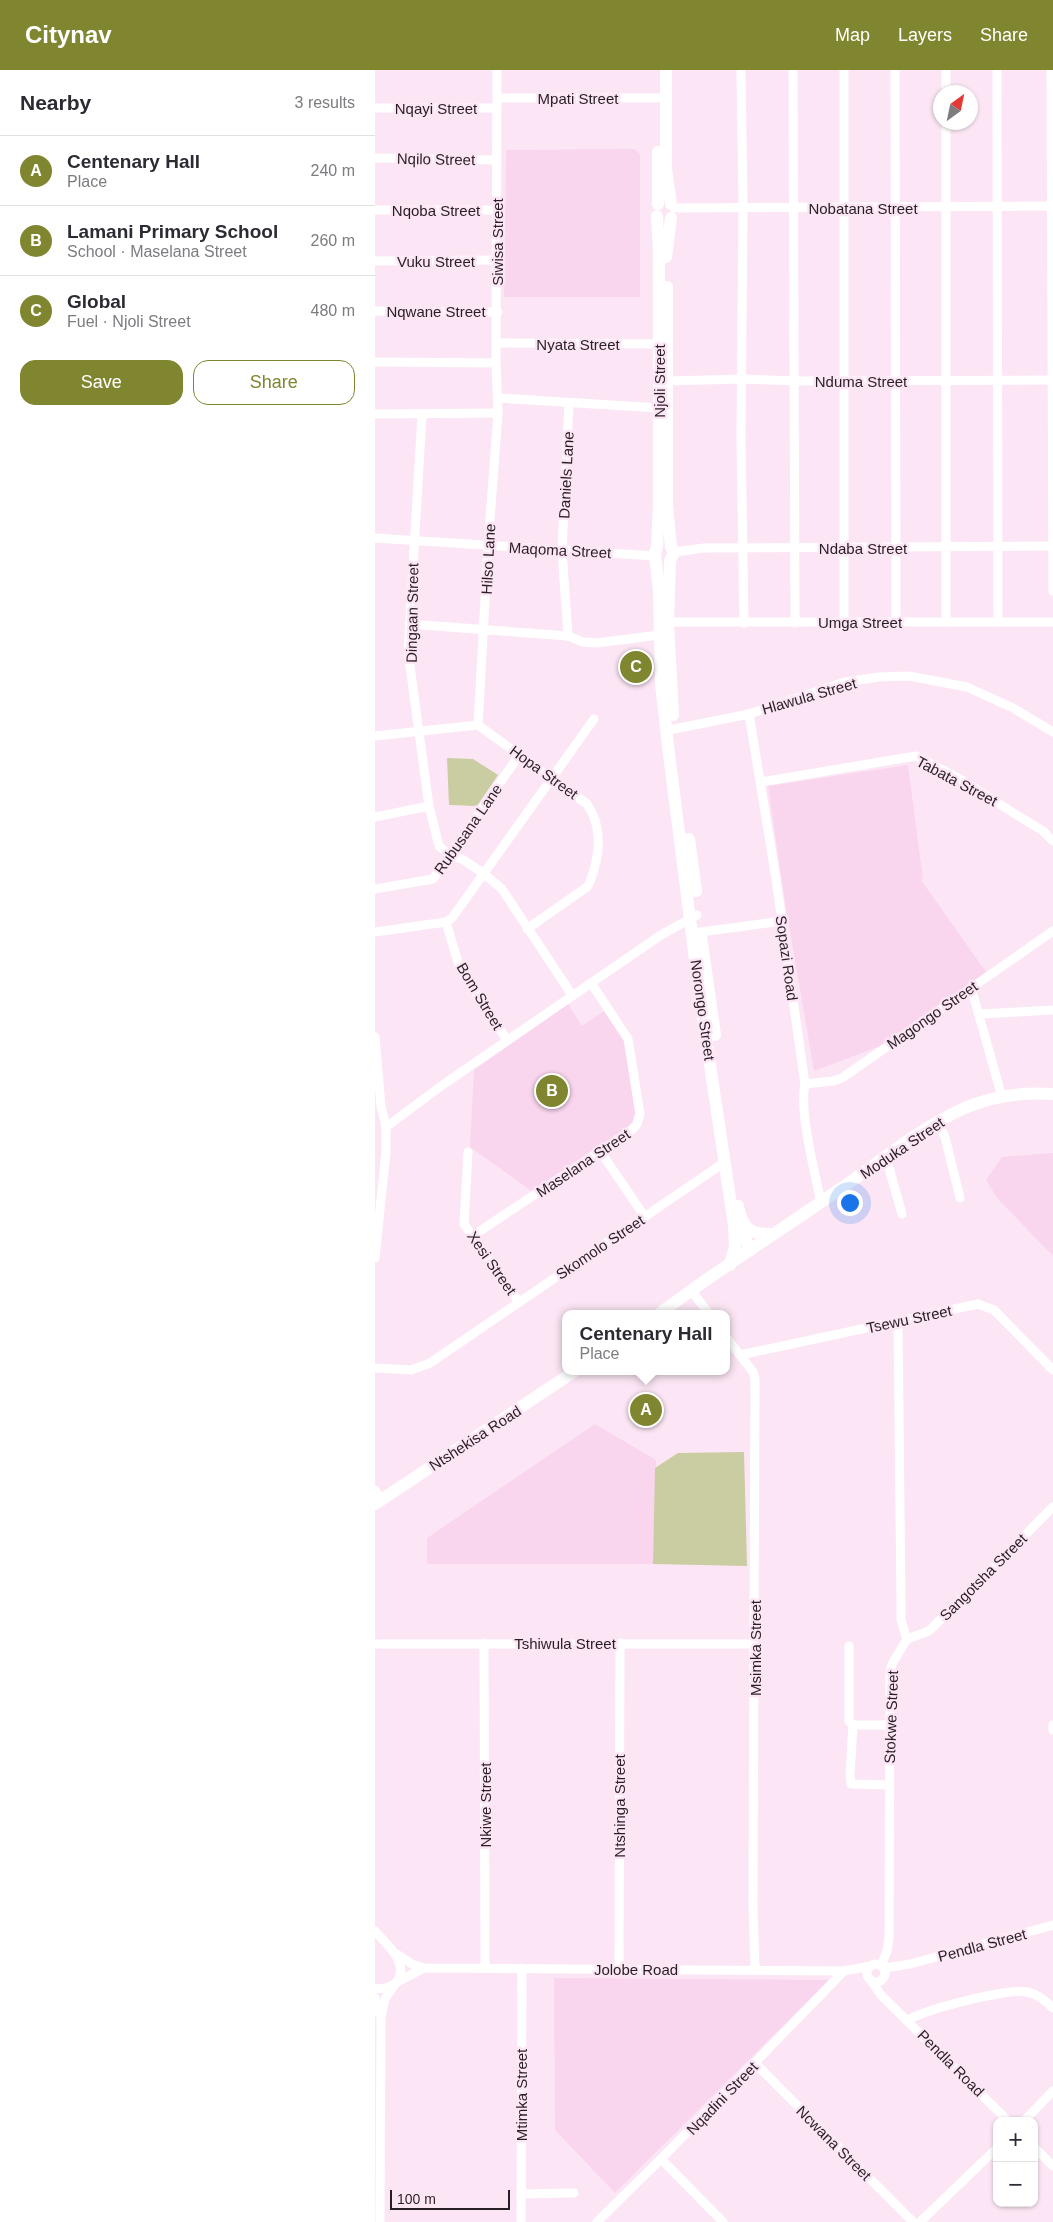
<!DOCTYPE html>
<html lang="en">
<head>
<meta charset="utf-8">
<style>
  :root { --surface:#fff; --page:#f7f7f7; --text:#2b2b33; --muted:#7c7c81; --line:#e1e1e2; --accent:#808530 }
  body { margin:0; font-family:Arial,sans-serif; background:var(--page); color:var(--text) }
  .controls { position:absolute; right:15px; bottom:15px; display:grid; overflow:hidden; border-radius:10px; box-shadow:0 1px 4px #0004 }
  .controls button { width:45px; height:45px; display:grid; place-items:center; padding:0; border:0; border-bottom:1px solid var(--line); background:var(--surface); color:var(--text); font:25px sans-serif }
  .compass { position:absolute; left:558px; top:15px; width:45px; height:45px; border-radius:50%; background:var(--surface); box-shadow:0 1px 4px #0004; rotate:33deg }
  .scale { position:absolute; left:15px; bottom:12px; width:120px; box-sizing:border-box; padding-left:5px; border:2px solid #281e25; border-top:0; font-size:14px; line-height:18px; white-space:nowrap; color:#281e25; -webkit-text-stroke:4px #fce6f5; paint-order:stroke }
  .you { position:absolute; left:474px; top:1132px; width:18px; height:18px; margin:-12px; border:4px solid #fff; border-radius:50%; background:#1a73e8; box-shadow:0 0 0 8px #1a73e833 }
  .badge { display:grid; place-items:center; width:32px; height:32px; border-radius:50%; background:var(--accent); color:#fff; font-size:16px; font-weight:700 }
  .pin { position:absolute; translate:-50% -50%; border:2px solid #fff; box-shadow:0 1px 5px #0006 }
  .popup { position:absolute; left:187px; top:1240px; width:168px; height:65px; box-sizing:border-box; display:grid; place-content:center; border-radius:10px; background:var(--surface); filter:drop-shadow(0 1px 4px #0005); font-size:16px; white-space:nowrap; color:var(--muted) }
  .popup b { font-size:19px; color:var(--text) }
  .popup::after { content:''; position:absolute; left:50%; top:100%; margin-left:-10px; border:10px solid transparent; border-top-color:var(--surface) }
  .list { margin:0; padding:0; list-style:none }
  h2 { display:flex; justify-content:space-between; align-items:center; height:65px; margin:0; padding:0 20px; font-size:21px }
  h2 small { font-size:16px; font-weight:400; color:var(--muted) }
  .list li { display:grid; grid-template-columns:32px 1fr auto; gap:15px; align-items:center; box-sizing:border-box; height:70px; padding:0 20px; border-top:1px solid var(--line) }
  .list b { display:block; font-size:19px; white-space:nowrap }
  .list p { margin:0; font-size:16px; white-space:nowrap; color:var(--muted) }
  .list em { font-size:16px; font-style:normal; color:var(--muted) }
  .actions { display:flex; gap:10px; padding:15px 20px }
  .actions a { flex:1; padding:11px 0; border:1px solid var(--accent); border-radius:15px; text-align:center; font-size:18px; color:var(--accent) }
  .actions .main { background:var(--accent); color:#fff }
  .map { position:relative; flex:none; width:678px; height:2152px; overflow:hidden }
  header { display:flex; align-items:center; gap:30px; box-sizing:border-box; height:70px; padding:0 25px; background:var(--accent); color:#fff }
  header strong { font-size:24px }
  nav { display:flex; gap:28px; margin-inline-start:auto; font-size:18px }
  main { display:flex }
  aside { flex:1; background:var(--surface) }
  .map>svg:first-child { display:block }
</style>
</head>
<body>
<header>
<strong>Citynav</strong>
<nav><a>Map</a><a>Layers</a><a>Share</a></nav>
</header>
<main>
<aside>
<h2>Nearby<small>3 results</small></h2>
<ul class="list">
<li><span class="badge">A</span><div><b>Centenary Hall</b><p>Place</p></div><em>240 m</em></li>
<li><span class="badge">B</span><div><b>Lamani Primary School</b><p>School · Maselana Street</p></div><em>260 m</em></li>
<li><span class="badge">C</span><div><b>Global</b><p>Fuel · Njoli Street</p></div><em>480 m</em></li>
</ul>
<div class="actions"><a class="main">Save</a><a>Share</a></div>
</aside>
<div class="map">
<svg width="678" height="2152" viewBox="0 0 678 2152">
  <rect width="100%" height="100%" fill="#fce6f5"/>
  <!-- built -->
  <g fill="#f9d6ee">
    <path d="M260 79 265 84V227H129L131 80Z"/>
    <path d="M533 695 548 809 546 810 611 902 508 975 439 1001 410 832 393 716Z"/>
    <path d="M193 934 207 956 229 941 250 972 260 1042 258 1051 248 1061 158 1122 95 1077 99 1000Z"/>
    <path d="M678 1083V1186L622 1128 611 1110 627 1087Z"/>
    <path d="M220 1354 281 1390 278 1494H52V1468Z"/>
    <path d="M179 1908 454 1910 240 2123 180 2060Z"/>
  </g>
  <!-- green -->
  <g fill="#c9cda1">
    <path d="M72 688 98 689 123 705 102 736 74 735Z"/>
    <path d="M369 1382 372 1496 278 1494 280 1398 303 1383Z"/>
  </g>
  <g fill="none" stroke-linecap="round" stroke-linejoin="round">
    <!-- street -->
    <g stroke="#fff" stroke-width="9">
      <path d="M366 0 368 134 366 368 369 553"/>
      <path d="M418 0 420 553"/>
      <path d="M469 0V552"/>
      <path d="M520 0 521 552"/>
      <path d="M622 0 623 552"/>
      <path d="M676 0 678 521"/>
      <path d="M571 22V0"/>
      <path d="M124 28H283"/>
      <path d="M0 38H122"/>
      <path d="M571 52V552"/>
      <path d="M0 88 122 90"/>
      <path d="M299 138 678 136"/>
      <path d="M0 140H122"/>
      <path d="M0 191 122 190"/>
      <path d="M0 241 123 242"/>
      <path d="M122 273 284 274"/>
      <path d="M0 292 121 293"/>
      <path d="M293 311 367 309 420 311 678 310"/>
      <path d="M123 328 284 338"/>
      <path d="M0 344 123 343"/>
      <path d="M47 345 33 581 54 736 64 776 74 785 87 789 108 803 127 819 197 925"/>
      <path d="M0 468 280 486"/>
      <path d="M299 482 329 478 678 476"/>
      <path d="M293 552H678"/>
      <path d="M34 554 193 566 208 572 221 573 284 565"/>
      <path d="M193 566 187 480 194 333"/>
      <path d="M374 644 401 809 430 1014C424 1043 440 1102 446 1133"/>
      <path d="M103 655 113 476 123 343 121 293 122 0"/>
      <path d="M299 659 374 644 470 612 504 607 534 606 592 617 638 638 678 662"/>
      <path d="M0 666 103 655 212 734C229 759 225 787 214 814L212 817 152 859"/>
      <path d="M386 712 541 686 585 709 645 747 668 761 678 771"/>
      <path d="M0 747 54 736"/>
      <path d="M0 819 58 809 145 684"/>
      <path d="M71 852 83 892 90 906 132 970"/>
      <path d="M0 862 71 852 77 848 219 649"/>
      <path d="M318 863 407 851"/>
      <path d="M596 917 627 1027"/>
      <path d="M605 944 678 940"/>
      <path d="M0 967 6 1036 11 1057V1081L0 1188"/>
      <path d="M430 1014 458 1011 467 1008 678 861"/>
      <path d="M563 1053 570 1067 585 1128"/>
      <path d="M11 1057 69 1014 286 865 322 845"/>
      <path d="M225 1081 270 1147"/>
      <path d="M93 1082 89 1154 144 1232"/>
      <path d="M511 1087 527 1144"/>
      <path d="M99 1165 258 1059 262 1054 265 1044 253 969 216 913"/>
      <path d="M316 1220 334 1244"/>
      <path d="M351 1267 378 1302 380 1309 378 1836 380 1899"/>
      <path d="M365 1285 603 1234 619 1240 678 1300"/>
      <path d="M0 1298 36 1300 55 1293 350 1092"/>
      <path d="M0 1420 6 1429"/>
      <path d="M532 1569 554 1561 678 1437"/>
      <path d="M109 1573 110 1898"/>
      <path d="M0 1574H379"/>
      <path d="M474 1576V1651L478 1655"/>
      <path d="M678 1655V1660"/>
      <path d="M514 1715 476 1714 475 1706 478 1655H514"/>
      <path d="M0 1861C11 1874 35 1893 22 1912 17 1918 7 1919 0 1919"/>
      <path d="M20 1883 37 1894 49 1898 469 1901 496 1896"/>
      <circle cx="501" cy="1903" r="9"/>
      <path d="M506 1896 512 1881 514 1868 515 1603 517 1594 532 1569 526 1550V1535L523 1251"/>
      <path d="M509 1898 535 1894 678 1855"/>
      <path d="M244 1899 245 1573"/>
      <path d="M495 1909 506 1925 633 2051"/>
      <path d="M22 1912 49 1898"/>
      <path d="M0 1928 5 1945"/>
      <path d="M533 1950C552 1939 632 1918 652 1922 663 1924 670 1931 678 1938"/>
      <path d="M380 1993 538 2152"/>
      <path d="M649 2051 678 2021"/>
      <path d="M659 2077 678 2096"/>
      <path d="M286 2089 348 2152"/>
      <path d="M146 2124 199 2123"/>
      <path d="M5 2152 6 1947 10 1929 20 1914"/>
      <path d="M146 2152 147 1898"/>
      <path d="M222 2152 286 2089 469 1901"/>
      <path d="M545 2152 622 2078"/>
    </g>
    <!-- secondary -->
    <g stroke="#fff" stroke-width="12">
      <path d="M291 0V99L296 134"/>
      <path d="M283 134V82"/>
      <path d="M282 146 284 180V435L282 477 280 483 284 521 286 614 294 684 325 928 359 1155 360 1176 355 1195"/>
      <path d="M291 187 296 148"/>
      <path d="M292 217V435L296 477 299 482 295 491 293 552 298 645"/>
      <path d="M314 769 321 821"/>
      <path d="M326 866 340 965"/>
      <path d="M363 1136C367 1158 375 1165 398 1164"/>
      <path d="M366 1150 374 1181"/>
      <path d="M284 1244C342 1200 405 1161 465 1119 506 1091 546 1057 592 1037 619 1026 649 1022 678 1024"/>
      <path d="M0 1434 200 1301"/>
    </g>
  </g>
  <g text-anchor="middle" dominant-baseline="central" stroke-width="5" stroke-linejoin="round" paint-order="stroke">
    <!-- street labels -->
    <g font-size="15" fill="#281e25" stroke="#fce6f5">
      <text x="203" y="28">Mpati Street</text>
      <text x="61" y="38">Nqayi Street</text>
      <text transform="translate(61 89) rotate(1)">Nqilo Street</text>
      <text x="488" y="138">Nobatana Street</text>
      <text x="61" y="140">Nqoba Street</text>
      <text transform="translate(122 172) rotate(-90)">Siwisa Street</text>
      <text x="61" y="191">Vuku Street</text>
      <text x="61" y="241">Nqwane Street</text>
      <text x="203" y="274">Nyata Street</text>
      <text transform="translate(284 311) rotate(-90)">Njoli Street</text>
      <text x="486" y="311">Nduma Street</text>
      <text transform="translate(191 405) rotate(-87)">Daniels Lane</text>
      <text x="488" y="478">Ndaba Street</text>
      <text transform="translate(185 480) rotate(3)">Maqoma Street</text>
      <text transform="translate(113 489) rotate(-87)">Hilso Lane</text>
      <text transform="translate(37 543) rotate(-89)">Dingaan Street</text>
      <text x="485" y="552">Umga Street</text>
      <text transform="translate(434 626) rotate(-16)">Hlawula Street</text>
      <text transform="translate(169 702) rotate(36)">Hopa Street</text>
      <text transform="translate(582 711) rotate(28)">Tabata Street</text>
      <text transform="translate(93 759) rotate(-55)">Rubusana Lane</text>
      <text transform="translate(412 888) rotate(82)">Sopazi Road</text>
      <text transform="translate(105 926) rotate(59)">Bom Street</text>
      <text transform="translate(328 940) rotate(82)">Norongo Street</text>
      <text transform="translate(557 945) rotate(-35)">Magongo Street</text>
      <text transform="translate(527 1078) rotate(-34)">Moduka Street</text>
      <text transform="translate(208 1093) rotate(-34)">Maselana Street</text>
      <text transform="translate(225 1177) rotate(-34)">Skomolo Street</text>
      <text transform="translate(117 1193) rotate(55)">Xesi Street</text>
      <text transform="translate(534 1249) rotate(-12)">Tsewu Street</text>
      <text transform="translate(100 1368) rotate(-33)">Ntshekisa Road</text>
      <text transform="translate(608 1507) rotate(-45)">Sangotsha Street</text>
      <text x="190" y="1573">Tshiwula Street</text>
      <text transform="translate(380 1578) rotate(-90)">Msimka Street</text>
      <text transform="translate(516 1647) rotate(-88)">Stokwe Street</text>
      <text transform="translate(110 1735) rotate(-90)">Nkiwe Street</text>
      <text transform="translate(244 1736) rotate(-90)">Ntshinga Street</text>
      <text transform="translate(607 1875) rotate(-15)">Pendla Street</text>
      <text x="261" y="1899">Jolobe Road</text>
      <text transform="translate(576 1993) rotate(45)">Pendla Road</text>
      <text transform="translate(146 2025) rotate(-90)">Mtimka Street</text>
      <text transform="translate(347 2028) rotate(-46)">Nqadini Street</text>
      <text transform="translate(459 2073) rotate(45)">Ncwana Street</text>
    </g>
  </g>
</svg>
<div class="controls">
<button>+</button>
<button>−</button>
</div>
<svg class="compass" viewBox="-18 -18 36 36"><path d="M0-13l5 13h-10z" fill="#e53935"/><path d="M0 13l5-13h-10z" fill="#7c7c81"/></svg>
<div class="scale">100 m</div>
<div class="you"></div>
<div class="pin badge" style="left:271px;top:1340px">A</div>
<div class="popup"><b>Centenary Hall</b>Place</div>
<div class="pin badge" style="left:177px;top:1021px">B</div>
<div class="pin badge" style="left:261px;top:597px">C</div>
</div>
</main>
</body>
</html>
